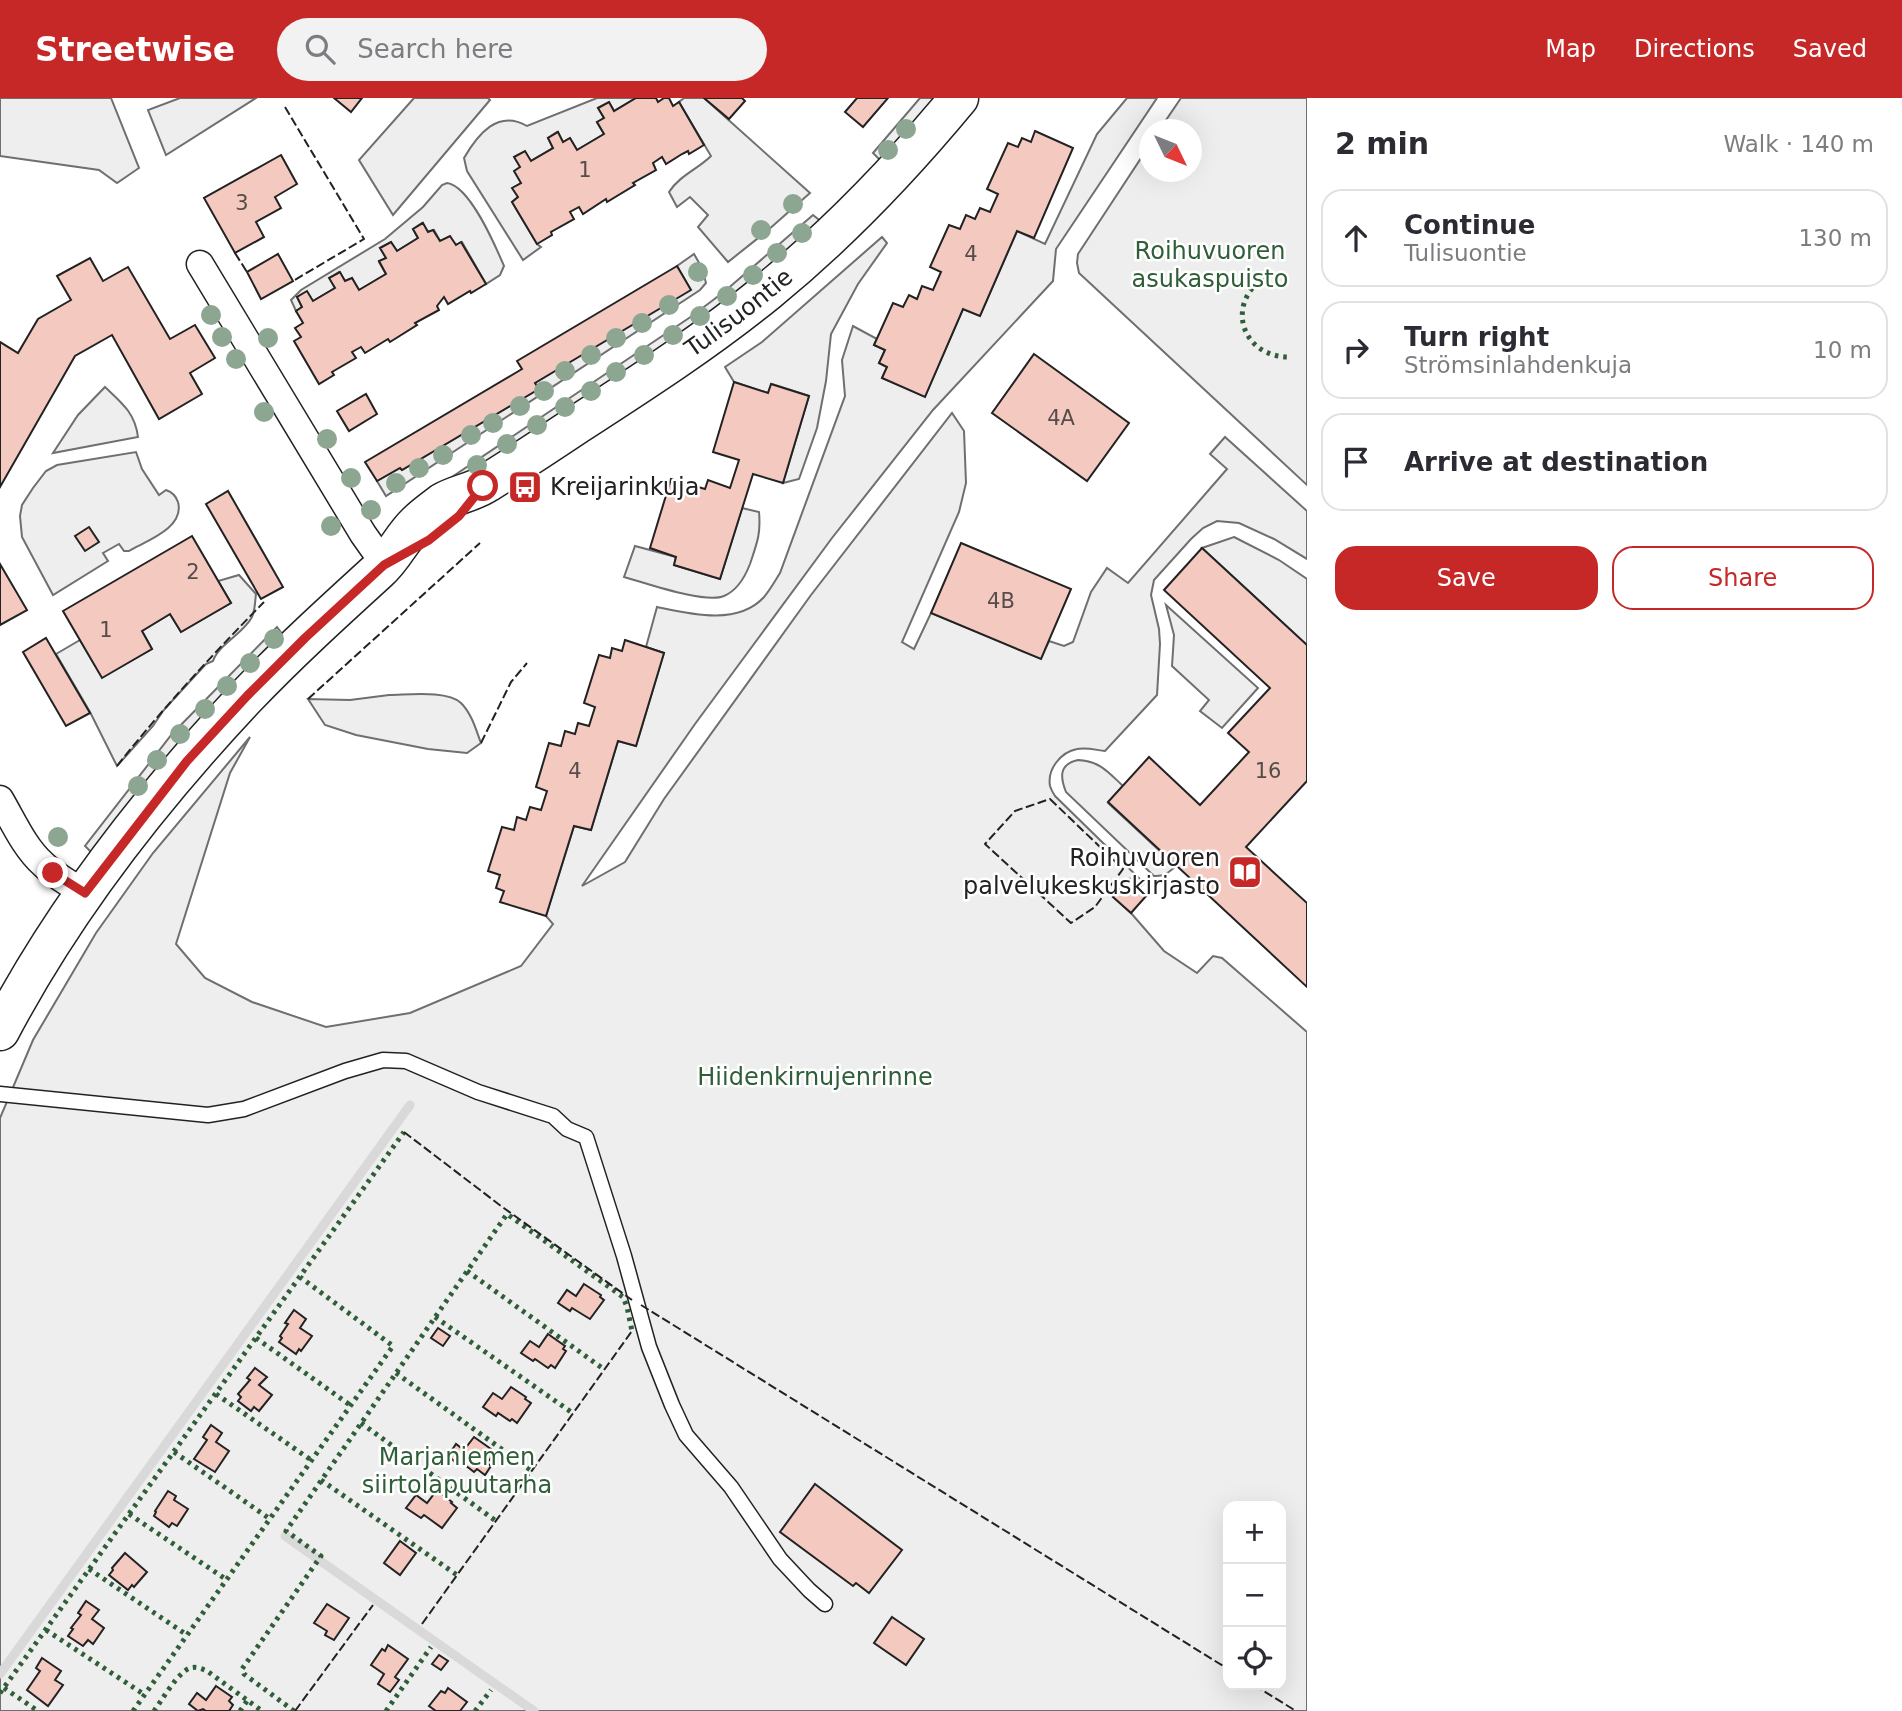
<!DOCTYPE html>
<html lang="en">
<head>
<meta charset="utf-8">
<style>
  :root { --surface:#fff; --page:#f2f2f3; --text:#2b2b33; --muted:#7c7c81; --line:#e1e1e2; --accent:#c62828 }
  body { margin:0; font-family:"DejaVu Sans",sans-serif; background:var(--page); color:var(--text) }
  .controls { position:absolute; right:21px; bottom:21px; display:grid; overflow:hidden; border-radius:14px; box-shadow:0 7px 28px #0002 }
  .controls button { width:63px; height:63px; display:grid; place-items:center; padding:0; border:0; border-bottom:2px solid var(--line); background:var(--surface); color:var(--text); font:35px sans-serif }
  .compass { position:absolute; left:1139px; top:21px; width:63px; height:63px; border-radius:50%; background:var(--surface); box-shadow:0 7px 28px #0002; rotate:133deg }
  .stop { position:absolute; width:21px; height:21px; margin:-16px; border:5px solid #c62828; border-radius:50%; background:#fff }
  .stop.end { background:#c62828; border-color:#fff; box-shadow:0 2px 7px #0008 }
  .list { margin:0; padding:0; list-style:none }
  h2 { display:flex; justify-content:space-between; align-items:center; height:91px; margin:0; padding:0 28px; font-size:30px }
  h2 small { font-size:23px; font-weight:400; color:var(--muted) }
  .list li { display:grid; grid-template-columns:46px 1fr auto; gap:21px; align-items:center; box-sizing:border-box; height:98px; margin:0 14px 14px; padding:0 14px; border:2px solid var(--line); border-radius:21px }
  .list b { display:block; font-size:26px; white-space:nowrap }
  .list p { margin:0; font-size:23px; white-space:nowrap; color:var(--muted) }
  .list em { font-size:23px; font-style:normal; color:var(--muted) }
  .actions { display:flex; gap:14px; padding:21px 28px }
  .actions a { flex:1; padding:16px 0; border:2px solid var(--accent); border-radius:21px; text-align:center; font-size:24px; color:var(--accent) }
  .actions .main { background:var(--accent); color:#fff }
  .icon { flex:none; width:38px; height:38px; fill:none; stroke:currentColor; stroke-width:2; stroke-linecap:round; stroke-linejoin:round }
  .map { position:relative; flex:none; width:1307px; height:1613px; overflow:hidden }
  header { display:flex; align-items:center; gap:42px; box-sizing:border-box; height:98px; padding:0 35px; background:var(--accent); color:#fff }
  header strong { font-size:33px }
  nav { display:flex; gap:38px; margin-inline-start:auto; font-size:24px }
  .search { width:490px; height:63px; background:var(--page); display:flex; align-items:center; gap:18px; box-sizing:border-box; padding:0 24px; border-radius:38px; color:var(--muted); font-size:26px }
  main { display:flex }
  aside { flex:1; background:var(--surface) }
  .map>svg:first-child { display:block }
</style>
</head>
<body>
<header>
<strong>Streetwise</strong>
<div class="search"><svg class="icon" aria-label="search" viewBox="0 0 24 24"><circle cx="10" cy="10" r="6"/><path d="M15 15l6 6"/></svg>Search here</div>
<nav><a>Map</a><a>Directions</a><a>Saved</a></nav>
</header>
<main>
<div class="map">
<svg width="1307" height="1613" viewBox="0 0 1307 1613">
  <rect width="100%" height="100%" fill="#fff"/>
  <!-- green -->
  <g fill="#eee" stroke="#6f6f6f" stroke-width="2" fill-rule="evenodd">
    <path d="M0 0H111L139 70 117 85 99 72 0 58Z"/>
    <path d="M180 0H256L166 57 148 12Z"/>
    <path d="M414 0H488L490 2 393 117 359 62Z"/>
    <path d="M597 0H636L614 13 609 4 598 10 604 20 597 24 604 36 577 52 570 40 563 44 557 34 548 40 553 50 520 69 521 85 513 90 518 99 512 104 537 146 541 149 523 162 467 73 464 60C478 36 498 11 527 28Z"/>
    <path d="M684 0H704L810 95 767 133 728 164 698 129 708 117 690 99 677 109 669 94C679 78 698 71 711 58L679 4Z"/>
    <path d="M920 0H939L882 64 873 55Z"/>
    <path d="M1127 0H1157L1056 151 1053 183 933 312 832 440 695 626 582 788 625 764 664 701 811 497 952 315 964 333 966 385 959 414 902 544 914 551 931 515 1041 560 1049 543 1064 548 1073 544 1091 494 1107 470 1128 485 1227 371 1210 356 1225 339 1307 413V461L1274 441 1239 425 1217 423 1203 430 1191 441 1154 482 1151 497 1159 531 1160 546 1157 597 1105 653C1096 652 1086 649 1077 651 1061 654 1047 671 1050 688 1051 691 1053 695 1055 698L1144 785 1139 790 1129 781 1113 799 1131 815 1164 853 1197 875 1213 858 1222 860 1307 934V1613H0V1020L33 942 96 835 153 755 250 639 230 675 176 846 205 880 252 904 326 929 410 915 521 868 553 826 546 818 574 728 591 732 618 643 636 648 664 555 646 549 657 509C690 516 738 528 764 499 770 492 775 483 780 475L845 298 842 262 853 228 877 241 874 247 885 252 879 265 887 269 882 280 925 298 963 211 980 218 1017 133 1045 146 1097 36ZM1228 1408H1281V1587H1228Z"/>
    <path d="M1181 0H1307V387L1079 175 1077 165 1078 156 1149 48 1150 74H1192V32L1160 31Z"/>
    <path d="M447 85C470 88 495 147 504 168L500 177 486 186 462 144 456 147 440 143 434 132 428 134 422 125 413 131 418 140 397 153 391 144 380 150 386 160 379 164 386 176 359 192 352 180 345 183 339 174 330 180 335 190 313 203 297 199 302 209 296 213 291 202 301 192 385 141 423 109 442 87Z"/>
    <path d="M813 117 823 125 734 202 494 363 431 393 692 218 725 193Z"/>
    <path d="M882 139 887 145 858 186 831 236 826 283 817 330 799 381 783 385 809 298 772 286 768 295 734 284 725 269 762 244Z"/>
    <path d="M694 156 702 170 706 185 700 192 386 398 377 383 400 370 402 372 538 291 535 285 690 191 677 168Z"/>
    <path d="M105 289C122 305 135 315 138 339L53 355 78 317Z"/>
    <path d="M136 354 142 371 159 397 166 392C172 394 176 398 178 404 185 430 146 443 129 453H124L119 446 103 455 108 463 53 497 22 439 20 418 22 407 33 390 46 373 57 367Z"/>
    <path d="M742 410 759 414C761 436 757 445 750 466 745 479 738 492 724 498 705 506 646 485 624 479L635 448 676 459 674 467 720 481Z"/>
    <path d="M1234 439 1279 462 1307 481V547L1202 450Z"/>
    <path d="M239 477 256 496C255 503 255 513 252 519 243 536 219 546 213 563L206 566 182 592 163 613 153 628 117 668 90 614 56 556 80 542 102 579 152 551 142 533 170 516 181 534 231 505 218 483Z"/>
    <path d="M1166 507 1258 590 1222 630 1200 613 1209 602 1172 568 1174 537Z"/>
    <path d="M277 529 285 540 96 755 91 754 85 748 172 636Z"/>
    <path d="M389 597C408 597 447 592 461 605 472 616 476 632 481 645L467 655 428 651 356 637 325 627 308 601 350 602Z"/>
    <path d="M1078 662C1100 663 1108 674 1123 688L1108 705 1176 768C1169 774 1164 779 1154 778L1066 694C1060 679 1059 666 1078 662Z"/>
  </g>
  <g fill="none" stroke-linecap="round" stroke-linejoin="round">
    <!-- stream -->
    <g stroke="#d9d9d9" stroke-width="9">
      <path d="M285 1438 534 1613"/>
      <path d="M0 1576 410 1007"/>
    </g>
  </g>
  <!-- building -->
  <g fill="#f3c9c0" stroke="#222" stroke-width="2">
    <path d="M334 0H362L351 14Z"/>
    <path d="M636 0H656L658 4 664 0H669L673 8 679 4 704 47 689 56 688 53 682 56 666 66 662 59 653 65 656 72 633 85 635 87 607 104 606 101 583 116 579 109 570 114 574 121 551 134 552 137 537 146 512 104 518 99 512 90 521 85 514 73 520 69 514 59 525 53 531 63 553 50 548 40 558 34 563 44 570 40 577 52 604 36 597 24 604 20 598 10 609 4 614 13Z"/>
    <path d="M704 0H742L745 3 729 21Z"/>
    <path d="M857 0H888L863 29 845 14Z"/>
    <path d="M1035 33 1073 50 1034 140 1017 133 980 218 963 211 925 299 882 280 887 269 879 265 885 252 874 247 893 205 903 209 909 197 917 201 922 188 933 192 941 174 930 169 949 127 960 131 966 117 975 121 980 110 990 114 998 96 987 91 1008 45 1018 49 1022 40 1031 44Z"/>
    <path d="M281 57 297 86 275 99 281 110 256 124 264 139 235 155 204 100Z"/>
    <path d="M423 125 428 134 433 132 440 143 450 138 456 147 461 144 486 186 471 195 470 193 448 206 444 199 437 208 439 212 415 225 417 227 390 244 388 241 365 255 361 249 352 254 356 260 332 274 334 277 319 286 294 243 301 239 295 230 303 225 296 213 302 209 297 199 307 193 313 203 335 190 329 180 340 174 345 183 352 180 359 192 386 176 379 163 386 160 380 150 391 144 397 153 418 140 413 131Z"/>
    <path d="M278 156 293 183 261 201 247 174Z"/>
    <path d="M90 160 103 183 128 169 170 241 195 227 215 260 190 275 202 296 159 321 112 237 75 258 0 389V244L18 255 38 221 71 202 57 178Z"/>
    <path d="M677 168 691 192 535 285 539 291 402 372 400 370 377 383 365 364 522 271 517 263Z"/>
    <path d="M1034 256 1129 325 1087 383 992 315Z"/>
    <path d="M734 284 768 295 771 286 809 298 783 385 753 376 720 481 674 467 676 459 650 450 671 381 705 391 708 382 730 390 739 362 713 354Z"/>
    <path d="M366 296 377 316 349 333 337 313Z"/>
    <path d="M228 393 283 489 261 501 206 406Z"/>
    <path d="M89 429 99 444 85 453 75 438Z"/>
    <path d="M192 438 231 505 181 534 170 516 142 533 152 551 102 580 63 513Z"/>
    <path d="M961 445 1071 491 1041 561 931 515Z"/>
    <path d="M1202 450 1307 547V683L1246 749 1307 805V889L1108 704 1149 659 1200 707 1249 654 1228 635 1270 590 1164 492Z"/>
    <path d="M0 466 27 512 0 527Z"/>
    <path d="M46 540 90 615 66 628 23 554Z"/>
    <path d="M625 542 664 555 636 648 618 643 591 732 574 728 546 818 500 804 504 793 496 790 500 777 488 773 502 729 514 732 517 719 526 722 530 709 541 712 547 693 536 689 549 645 561 648 565 633 575 636 578 625 589 628 595 609 584 605 599 557 610 560 612 550 622 553Z"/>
    <path d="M1130 781 1147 797 1131 815 1113 799Z"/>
    <path d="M584 1186 601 1197 600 1199 604 1202 590 1221 572 1210 570 1213 558 1205 567 1192 576 1198Z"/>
    <path d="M294 1212 306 1221 300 1230 312 1238 301 1253 299 1251 296 1256 279 1244 282 1240 280 1238 288 1226 285 1225Z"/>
    <path d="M438 1230 450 1238 443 1248 431 1240Z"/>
    <path d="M548 1236 565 1248 563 1251 566 1253 555 1270 551 1267 548 1270 535 1261 533 1263 521 1255 530 1243 539 1249Z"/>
    <path d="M255 1270 267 1279 259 1287 272 1297 259 1313 254 1309 251 1313 238 1303 241 1299 238 1296 250 1282 247 1280Z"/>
    <path d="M511 1289 526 1299 525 1301 531 1305 517 1325 512 1321 510 1323 498 1315 496 1318 483 1309 493 1295 502 1301Z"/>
    <path d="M211 1327 222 1335 216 1344 229 1353 215 1374 194 1361 207 1342 203 1339Z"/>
    <path d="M474 1339 491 1351 490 1353 494 1356 487 1365 491 1368 485 1377 477 1371 474 1374 461 1364 459 1367 448 1358 456 1346 464 1352Z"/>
    <path d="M815 1386 902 1452 869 1495 856 1485 853 1488 780 1434Z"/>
    <path d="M437 1392 452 1404 451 1405 457 1410 442 1430 424 1417 421 1420 406 1410 416 1397 427 1405Z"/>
    <path d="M168 1393 176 1398 174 1402 188 1411 177 1428 172 1425 169 1429 154 1418 156 1414 155 1413Z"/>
    <path d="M400 1443 416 1455 400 1477 384 1465Z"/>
    <path d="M125 1455 147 1474 134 1489 132 1487 128 1492 109 1477 113 1472 112 1470Z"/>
    <path d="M86 1503 99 1512 92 1521 104 1530 93 1546 88 1542 83 1548 68 1538 73 1531 71 1530 81 1517 78 1515Z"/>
    <path d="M327 1506 349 1520 334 1542 325 1537 327 1533 314 1525Z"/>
    <path d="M892 1519 924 1541 906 1567 874 1545Z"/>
    <path d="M388 1547 408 1561 395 1579 399 1582 390 1594 378 1586 384 1576 371 1567 382 1551 385 1553Z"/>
    <path d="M439 1557 448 1563 441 1572 432 1566Z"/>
    <path d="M42 1560 61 1573 55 1582 63 1587 48 1608 27 1592 40 1573 36 1570Z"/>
    <path d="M216 1588 232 1599 229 1603 233 1607 229 1613H206L203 1611 198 1613 189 1606 197 1595 206 1602Z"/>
    <path d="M448 1590 467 1604 460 1613H436L429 1608 441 1593 445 1595Z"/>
  </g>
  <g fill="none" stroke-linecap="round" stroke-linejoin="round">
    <!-- lane casing -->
    <g stroke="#222" stroke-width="17">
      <path id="lane" d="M0 996 208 1017 244 1011 345 973 383 962 406 963 478 994 553 1018 567 1031 586 1039 624 1158 649 1249 672 1307 686 1337 731 1389 780 1461 809 1492 825 1506"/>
    </g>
    <!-- street casing -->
    <g stroke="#222" stroke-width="29">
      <g id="street">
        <path d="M200 166 363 436 385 467"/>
        <path d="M0 701C13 723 24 749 43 766 55 778 70 786 85 795"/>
      </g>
    </g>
    <!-- secondary casing -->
    <g stroke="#222" stroke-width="41">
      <g id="secondary">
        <path id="s1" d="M0 933C64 811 151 700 245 600 288 555 333 514 378 473 394 459 402 439 417 425 424 418 435 410 443 404 457 396 474 394 487 385 518 366 548 346 578 326 643 284 708 242 768 193 838 136 901 70 959 0"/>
      </g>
    </g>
    <!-- lane -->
    <use href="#lane" stroke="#fff" stroke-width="14"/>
    <!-- street -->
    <use href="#street" stroke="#fff" stroke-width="26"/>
    <!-- secondary -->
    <use href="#secondary" stroke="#fff" stroke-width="38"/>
    <!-- hedge -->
    <g stroke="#2f5e38" stroke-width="5" stroke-dasharray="3.5 5" stroke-linecap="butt">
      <path d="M1265 179C1225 205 1241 258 1288 259"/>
      <path d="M467 1173 605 1272"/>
      <path d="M435 1219 574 1316"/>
      <path d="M256 1240 350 1307"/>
      <path d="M396 1275 532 1373"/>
      <path d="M216 1296 311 1362"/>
      <path d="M361 1325 496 1423"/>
      <path d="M174 1354 270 1421"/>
      <path d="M321 1382 457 1477"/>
      <path d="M129 1416 227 1482"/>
      <path d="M89 1471 187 1537"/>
      <path d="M46 1532 145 1597"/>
      <path d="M4 1590 38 1613"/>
      <path d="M0 1595 404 1034"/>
      <path d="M133 1613 393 1248 300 1179"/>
      <path d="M154 1613C162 1602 178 1574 190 1570 196 1568 202 1571 207 1573L262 1613"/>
      <path d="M240 1613 247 1603"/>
      <path d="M294 1613 244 1576 242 1571 321 1458 286 1433 507 1116 623 1199 627 1209 632 1233"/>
      <path d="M386 1613 431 1549"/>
      <path d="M475 1613 491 1592"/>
    </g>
    <!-- fence -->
    <g stroke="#222" stroke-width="2" stroke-dasharray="9 3.5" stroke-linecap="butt">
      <path d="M285 9 364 141 293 183"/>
      <path d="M235 155 247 174"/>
      <path d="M308 601 480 445"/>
      <path d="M481 645 511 584 527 565"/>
      <path d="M117 668C163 610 212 557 264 504"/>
      <path d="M1050 701 1123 771 1095 809 1071 825 985 746 1015 713Z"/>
      <path d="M404 1034 501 1108 632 1202"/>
      <path d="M641 1207 1228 1571"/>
      <path d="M422 1526 632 1233"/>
      <path d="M1254 1587 1296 1613"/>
      <path d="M295 1613 373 1507"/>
    </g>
  </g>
  <!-- trees -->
  <g fill="#8da692">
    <circle cx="906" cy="31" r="10"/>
    <circle cx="888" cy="52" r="10"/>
    <circle cx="793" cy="106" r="10"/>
    <circle cx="761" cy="132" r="10"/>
    <circle cx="802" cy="135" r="10"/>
    <circle cx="777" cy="155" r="10"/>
    <circle cx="698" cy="174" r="10"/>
    <circle cx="753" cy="177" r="10"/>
    <circle cx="727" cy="198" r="10"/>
    <circle cx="669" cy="207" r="10"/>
    <circle cx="211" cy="217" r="10"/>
    <circle cx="700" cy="218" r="10"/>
    <circle cx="642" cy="225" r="10"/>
    <circle cx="673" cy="237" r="10"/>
    <circle cx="222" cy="239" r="10"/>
    <circle cx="268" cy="240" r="10"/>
    <circle cx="616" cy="240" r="10"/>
    <circle cx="591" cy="257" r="10"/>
    <circle cx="644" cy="257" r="10"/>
    <circle cx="236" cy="261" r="10"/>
    <circle cx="565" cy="273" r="10"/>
    <circle cx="616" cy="274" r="10"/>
    <circle cx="544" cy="293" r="10"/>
    <circle cx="591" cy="293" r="10"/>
    <circle cx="520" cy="308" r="10"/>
    <circle cx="565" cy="309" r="10"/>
    <circle cx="264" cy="314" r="10"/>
    <circle cx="493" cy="325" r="10"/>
    <circle cx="537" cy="327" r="10"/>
    <circle cx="471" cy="337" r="10"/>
    <circle cx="327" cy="341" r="10"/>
    <circle cx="507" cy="346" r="10"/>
    <circle cx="443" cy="357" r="10"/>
    <circle cx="477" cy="367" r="10"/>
    <circle cx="419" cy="370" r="10"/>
    <circle cx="351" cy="380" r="10"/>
    <circle cx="396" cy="385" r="10"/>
    <circle cx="371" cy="412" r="10"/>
    <circle cx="331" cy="428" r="10"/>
    <circle cx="274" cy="541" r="10"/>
    <circle cx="250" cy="565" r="10"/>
    <circle cx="227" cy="588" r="10"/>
    <circle cx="205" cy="611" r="10"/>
    <circle cx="180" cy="636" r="10"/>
    <circle cx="157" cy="662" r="10"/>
    <circle cx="138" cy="688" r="10"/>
    <circle cx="58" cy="739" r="10"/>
  </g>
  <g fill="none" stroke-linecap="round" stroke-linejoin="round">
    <!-- route -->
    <path stroke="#c62828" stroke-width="9" d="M53 775 85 795 187 663 247 598 305 540 384 467 429 442 459 418 483 388"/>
  </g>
  <!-- icons -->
  <defs>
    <g id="bus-square" transform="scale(1.75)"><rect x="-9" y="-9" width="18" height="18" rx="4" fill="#c62828" stroke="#fff"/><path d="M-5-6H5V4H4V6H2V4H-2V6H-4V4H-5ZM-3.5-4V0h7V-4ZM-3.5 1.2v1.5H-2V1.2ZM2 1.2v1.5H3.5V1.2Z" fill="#fff"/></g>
    <g id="library-square" transform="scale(1.75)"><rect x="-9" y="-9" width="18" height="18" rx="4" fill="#c62828" stroke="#fff"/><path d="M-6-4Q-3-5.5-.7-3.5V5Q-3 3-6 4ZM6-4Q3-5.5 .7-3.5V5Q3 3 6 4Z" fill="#fff"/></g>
  </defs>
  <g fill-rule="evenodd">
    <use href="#bus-square" x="525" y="389"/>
    <use href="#library-square" x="1245" y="774"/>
  </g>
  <g text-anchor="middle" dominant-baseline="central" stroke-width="5" stroke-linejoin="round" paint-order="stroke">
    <!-- number labels -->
    <g font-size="21" fill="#564c4a">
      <text x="585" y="72">1</text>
      <text x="242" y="105">3</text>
      <text x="971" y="156">4</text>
      <text x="1061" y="320">4A</text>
      <text x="193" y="474">2</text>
      <text x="1001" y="503">4B</text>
      <text x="106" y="532">1</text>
      <text x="575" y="673">4</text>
      <text x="1268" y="673">16</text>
    </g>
    <!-- park labels -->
    <g font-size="24" fill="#2f5e38" stroke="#fff">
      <text x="1210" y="153">Roihuvuoren<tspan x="1210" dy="28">asukaspuisto</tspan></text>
      <text x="815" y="979">Hiidenkirnujenrinne</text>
      <text x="457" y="1359">Marjaniemen<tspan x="457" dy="28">siirtolapuutarha</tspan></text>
    </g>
    <!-- street labels -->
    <g font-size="24" fill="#222" stroke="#fff">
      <text stroke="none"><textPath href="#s1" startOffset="1046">Tulisuontie</textPath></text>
    </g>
    <!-- poi labels -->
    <g font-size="24" fill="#222" stroke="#fff" text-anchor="start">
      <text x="550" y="389">Kreijarinkuja</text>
      <text x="1220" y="760" text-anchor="end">Roihuvuoren<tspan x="1220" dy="28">palvelukeskuskirjasto</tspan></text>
    </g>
  </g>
</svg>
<div class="controls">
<button>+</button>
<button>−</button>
<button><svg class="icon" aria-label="locate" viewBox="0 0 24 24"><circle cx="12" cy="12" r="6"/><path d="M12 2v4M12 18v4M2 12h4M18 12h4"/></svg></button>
</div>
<svg class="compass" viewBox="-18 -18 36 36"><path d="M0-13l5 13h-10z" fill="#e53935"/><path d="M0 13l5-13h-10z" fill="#7c7c81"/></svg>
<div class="stop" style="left:483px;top:388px"></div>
<div class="stop end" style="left:53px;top:775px"></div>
</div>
<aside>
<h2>2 min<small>Walk · 140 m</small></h2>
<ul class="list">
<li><svg class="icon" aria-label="ahead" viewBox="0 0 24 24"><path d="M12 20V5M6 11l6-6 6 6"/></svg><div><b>Continue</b><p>Tulisuontie</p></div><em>130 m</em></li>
<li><svg class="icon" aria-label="right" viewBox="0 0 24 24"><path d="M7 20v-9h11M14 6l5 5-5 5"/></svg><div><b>Turn right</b><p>Strömsinlahdenkuja</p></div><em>10 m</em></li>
<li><svg class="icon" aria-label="arrive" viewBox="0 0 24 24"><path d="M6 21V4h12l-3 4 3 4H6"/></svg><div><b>Arrive at destination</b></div></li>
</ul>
<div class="actions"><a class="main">Save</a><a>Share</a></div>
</aside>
</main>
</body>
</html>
